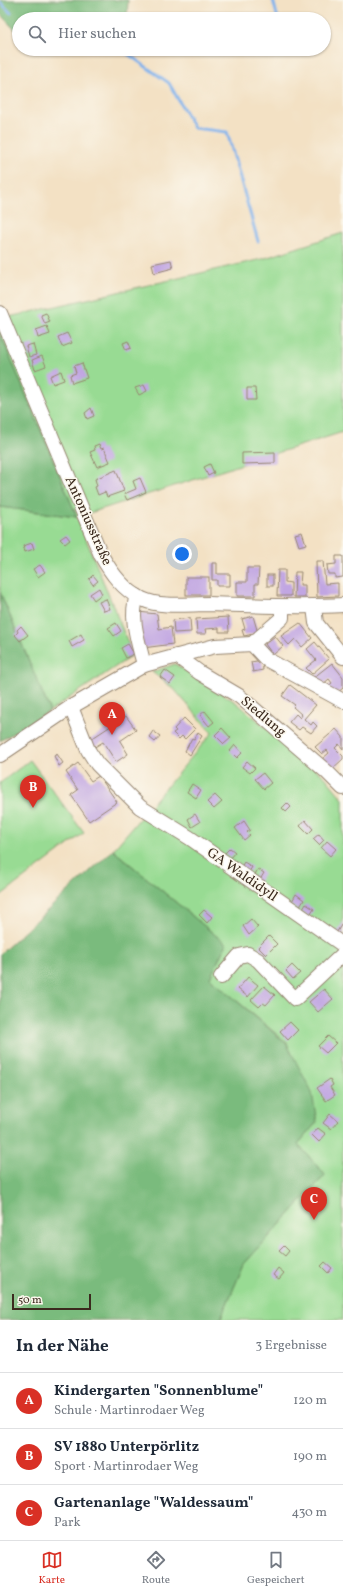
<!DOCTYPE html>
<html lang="de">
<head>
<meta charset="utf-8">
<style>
  :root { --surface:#fff; --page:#f6f6f7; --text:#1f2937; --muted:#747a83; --line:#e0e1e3; --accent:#d93025 }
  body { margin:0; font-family:Vollkorn,serif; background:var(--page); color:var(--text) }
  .scale { position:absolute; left:12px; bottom:10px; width:79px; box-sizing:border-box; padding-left:4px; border:2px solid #3b2a1e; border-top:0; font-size:11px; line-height:14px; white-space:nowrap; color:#3b2a1e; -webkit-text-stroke:3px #fbf7ec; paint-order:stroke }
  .you { position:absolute; left:182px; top:554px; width:14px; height:14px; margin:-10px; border:3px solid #fff; border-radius:50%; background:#1a73e8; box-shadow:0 0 0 6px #1a73e833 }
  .badge { display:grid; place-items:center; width:26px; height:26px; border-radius:50%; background:var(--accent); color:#fff; font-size:13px; font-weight:700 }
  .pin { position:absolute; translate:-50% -33px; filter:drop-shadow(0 1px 2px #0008) }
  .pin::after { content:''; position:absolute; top:21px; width:14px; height:12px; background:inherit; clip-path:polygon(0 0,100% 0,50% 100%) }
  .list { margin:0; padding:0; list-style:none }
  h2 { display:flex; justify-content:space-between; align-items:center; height:52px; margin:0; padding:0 16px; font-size:17px }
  h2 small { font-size:13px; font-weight:400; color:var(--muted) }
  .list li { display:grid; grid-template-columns:26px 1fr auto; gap:12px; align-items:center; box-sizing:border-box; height:56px; padding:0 16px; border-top:1px solid var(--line) }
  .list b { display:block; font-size:15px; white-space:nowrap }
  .list p { margin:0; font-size:13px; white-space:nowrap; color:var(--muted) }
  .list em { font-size:13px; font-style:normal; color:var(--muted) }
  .icon { flex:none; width:22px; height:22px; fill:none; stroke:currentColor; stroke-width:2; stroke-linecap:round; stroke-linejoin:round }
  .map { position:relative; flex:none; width:343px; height:1320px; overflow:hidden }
  .search { position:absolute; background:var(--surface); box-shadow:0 1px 3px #0004; left:12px; right:12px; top:12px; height:44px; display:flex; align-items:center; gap:10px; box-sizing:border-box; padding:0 14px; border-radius:22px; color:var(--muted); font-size:15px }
  .sheet { height:220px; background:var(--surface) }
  nav { display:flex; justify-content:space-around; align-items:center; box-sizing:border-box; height:56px; border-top:1px solid var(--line); background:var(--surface); font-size:11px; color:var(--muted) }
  nav a { display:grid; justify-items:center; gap:2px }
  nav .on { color:var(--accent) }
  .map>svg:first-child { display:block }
</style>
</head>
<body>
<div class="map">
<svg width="343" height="1320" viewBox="0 0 343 1320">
  <rect width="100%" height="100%" fill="#fbf7ec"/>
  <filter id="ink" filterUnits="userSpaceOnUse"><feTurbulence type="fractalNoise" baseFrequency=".025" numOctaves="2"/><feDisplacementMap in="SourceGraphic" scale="8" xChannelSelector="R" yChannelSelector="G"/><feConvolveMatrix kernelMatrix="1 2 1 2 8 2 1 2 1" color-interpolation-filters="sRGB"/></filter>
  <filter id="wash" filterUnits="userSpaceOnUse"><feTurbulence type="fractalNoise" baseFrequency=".012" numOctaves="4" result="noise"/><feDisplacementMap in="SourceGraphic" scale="16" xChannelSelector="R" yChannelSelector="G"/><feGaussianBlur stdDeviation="0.9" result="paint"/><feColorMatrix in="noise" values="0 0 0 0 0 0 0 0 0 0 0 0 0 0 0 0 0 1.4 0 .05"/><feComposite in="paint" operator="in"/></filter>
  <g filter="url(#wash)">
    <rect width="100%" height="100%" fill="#f3e1c4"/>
    <!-- green -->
    <g fill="#98db93" stroke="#6a8258">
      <path d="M343 233V432L77 517 133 655 50 711 0 592V507L77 517 0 333V319L262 259Z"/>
      <path d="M175 664 237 703 325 777 343 799V1320H220L244 1264 325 1175 298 1144 317 1122 287 1043 210 978 226 944 113 850 212 733 174 689 152 672Z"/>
      <path d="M30 760 84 833 0 896V783Z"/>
    </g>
    <!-- forest -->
    <g fill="#7abb7d" stroke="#5a724e">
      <path d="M0 0H128L127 19H19V34L0 14Z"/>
      <path d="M0 333 77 517 0 507Z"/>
      <path d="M0 592 50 711 0 741Z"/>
      <path d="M113 850 226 944 210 978 287 1044 312 1093 317 1122 298 1144 325 1175 244 1264 220 1320H0V954Z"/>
    </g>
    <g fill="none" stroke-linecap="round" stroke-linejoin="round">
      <!-- stream -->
      <g stroke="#7fb2ec" stroke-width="3">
        <path d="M273 0 278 19"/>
        <path d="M0 2 11 13"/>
        <path d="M125 49V52L169 83 194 128 227 132 258 241"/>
      </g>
    </g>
    <g id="blocks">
      <!-- building -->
      <g fill="#c1a6e2">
        <path d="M171 260 173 268 154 273 152 264Z"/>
        <path d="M46 313 50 322 45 324 41 315Z"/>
        <path d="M47 326 50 334 38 338 36 330Z"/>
        <path d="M67 333 72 343 62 347 58 337Z"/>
        <path d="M128 341 131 348 126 350 123 343Z"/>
        <path d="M33 344 36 355 29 357 26 346Z"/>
        <path d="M42 356 46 366 35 370 32 360Z"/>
        <path d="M82 363 87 378 72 383 70 375 76 373 74 366Z"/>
        <path d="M61 371 64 380 53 384 50 376Z"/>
        <path d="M144 385 147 391 139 395 135 388Z"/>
        <path d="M247 388H255L256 400H247Z"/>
        <path d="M91 408 94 416 87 419 85 413Z"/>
        <path d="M99 444 101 449 104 448 110 462 97 467 90 452 95 450 94 446Z"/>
        <path d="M275 452V463L242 464V453Z"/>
        <path d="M210 464 214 473 208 476 204 467Z"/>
        <path d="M116 470 124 491 107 497 105 492 98 495 95 487 97 486 95 479Z"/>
        <path d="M140 478 146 492 127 500 124 494 136 489 133 481Z"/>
        <path d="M302 532 306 544 299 546 295 534Z"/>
        <path d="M66 535 70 540 65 544 60 539Z"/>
        <path d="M32 543 34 549 25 552 23 546Z"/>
        <path d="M336 556H343V577L335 578V574H328L327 565 336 564Z"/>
        <path d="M316 561H323L325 584 338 583V596L317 597Z"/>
        <path d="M212 563H217V574H230V586H217V580H212Z"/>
        <path d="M40 565 45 572 38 577 33 569Z"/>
        <path d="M247 568H259L258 584H255V596H237V582H247Z"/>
        <path d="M278 570H285V582L291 583V596H277Z"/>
        <path d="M295 572H301L300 585H305V597H294Z"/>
        <path d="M93 575 98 581 93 585 89 579Z"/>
        <rect x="267" y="575" width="6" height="11"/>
        <rect x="186" y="577" width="23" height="18"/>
        <path d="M99 588 102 594 94 600 90 594Z"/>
        <path d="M106 599 110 609 104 611 99 602Z"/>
        <path d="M138 612 157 614 159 629 171 627 173 644 143 648Z"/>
        <path d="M253 616 258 633 244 636 242 630 245 629 242 619Z"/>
        <path d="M228 617 229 632H219V628L205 629 206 634H197L196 619Z"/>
        <path d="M190 618 191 632 174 633 173 620Z"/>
        <path d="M116 623 121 631 114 636 108 628Z"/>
        <path d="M300 623 312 638 302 647 295 639 289 645 281 636Z"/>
        <path d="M21 626 28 635 20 641 15 635 18 632 17 630Z"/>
        <path d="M81 634 84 640 72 647 69 641Z"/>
        <path d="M275 636 283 646 273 655 265 644Z"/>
        <path d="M315 642 329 659 312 674 306 668 316 660 307 649Z"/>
        <path d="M128 644 134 654 126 658 121 648Z"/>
        <path d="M262 660 263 670 253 672 251 662Z"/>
        <path d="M332 663 343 677V688L336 694 326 688 332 683 329 679 322 685 313 678Z"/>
        <path d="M165 670 175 677 170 684 160 677Z"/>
        <path d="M290 685 316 705 304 719 311 725 313 722 317 726 311 733 302 727 299 730 289 722 296 714 300 718 302 715 293 707 295 705 282 696Z"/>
        <path d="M205 711 214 722 209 726 200 715Z"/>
        <path d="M126 716 136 730 120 741 128 754 116 762 103 742 93 748 88 741Z"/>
        <path d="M184 718 195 729 185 739 182 736 179 739 173 733 176 731 174 729Z"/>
        <path d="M222 728 231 738 224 744 215 735Z"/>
        <path d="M336 729 343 737V749L339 744 335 748 343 756V759L331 770 322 759 329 753 327 750 322 754 315 747Z"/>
        <path d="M153 731 160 736 155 742 149 737Z"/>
        <path d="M198 733 202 736 190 755 185 751 192 738 194 739Z"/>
        <path d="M235 745 242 753 237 758 230 751Z"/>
        <path d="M57 754 63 763 59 766 54 756Z"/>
        <path d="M247 761 255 768 250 773 242 767Z"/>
        <path d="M78 763 91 781 99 776 117 802 89 821 71 795 78 790 66 772Z"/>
        <path d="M263 773 271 783 264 789 255 779Z"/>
        <path d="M192 784 201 790 196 798 187 792Z"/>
        <path d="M215 795 222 802 214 809 207 802Z"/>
        <path d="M287 803 291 807 286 812 282 808Z"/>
        <path d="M195 814 200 822 192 827 188 819Z"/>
        <path d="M305 820 313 829 308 834 300 826Z"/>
        <path d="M244 821 250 830 247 832 250 835 244 840 235 828Z"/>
        <path d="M319 834 324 840 319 845 313 839Z"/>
        <path d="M327 841 336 849 330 856 321 848Z"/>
        <path d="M230 848 235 852 230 858 225 853Z"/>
        <path d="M244 862 252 867 249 872 241 867Z"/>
        <path d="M258 869 264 873 258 883 252 880Z"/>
        <path d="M296 894 304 900 298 910 290 905Z"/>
        <path d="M306 904 314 909 309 917 301 912Z"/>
        <path d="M204 910 212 917 207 923 199 915Z"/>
        <path d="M251 919 258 927 249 935 243 926Z"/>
        <path d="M343 922V940L335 935Z"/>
        <path d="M269 936 277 944 266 955 258 947Z"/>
        <path d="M292 965 300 973 293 979 286 971Z"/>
        <path d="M248 977 258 985 248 997 238 989Z"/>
        <path d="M264 986 275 995 266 1005 263 1003 259 1007 251 1000Z"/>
        <path d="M324 989 333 999 318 1012 309 1002Z"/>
        <path d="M290 1022 298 1030 288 1040 280 1031Z"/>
        <path d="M328 1036 336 1043 326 1053 318 1046Z"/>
        <path d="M330 1079 333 1085 330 1087 335 1095 326 1101 317 1088Z"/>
        <path d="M330 1114 338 1121 331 1129 323 1123Z"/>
        <path d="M318 1128 326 1134 319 1142 312 1135Z"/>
        <path d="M284 1246 289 1251 285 1256 279 1251Z"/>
        <path d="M325 1262 332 1268 328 1273 321 1266Z"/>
        <path d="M278 1268 284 1273 279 1279 273 1275Z"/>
      </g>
    </g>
  </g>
  <g filter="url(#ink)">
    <use href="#blocks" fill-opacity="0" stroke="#978671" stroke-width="1"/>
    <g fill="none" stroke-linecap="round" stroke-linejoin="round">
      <!-- minor casing -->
      <g stroke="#978671" stroke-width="16">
        <g id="minor">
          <path d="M0 313 101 555C111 573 123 590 142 599 161 608 188 604 209 604 253 605 298 608 343 605"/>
          <path d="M137 596C129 617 139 644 144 665"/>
          <path d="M314 607 316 623 343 657"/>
          <path d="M252 644 282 618V607"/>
          <path d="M177 656 200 673 239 696 327 772 343 788"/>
          <path d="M71 707 88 750 97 764 140 807 190 838 343 945"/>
          <path d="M0 755 71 707 144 665 215 646 252 644 266 659 343 701"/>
          <path d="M221 977 239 956 248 954 258 960 295 999 343 954"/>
        </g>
      </g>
      <!-- minor -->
      <use href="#minor" stroke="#fff" stroke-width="14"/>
    </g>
  </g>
  <g text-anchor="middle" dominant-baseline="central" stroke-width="3" stroke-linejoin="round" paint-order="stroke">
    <!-- street labels -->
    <g font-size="14" fill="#3b2a1e" stroke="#fbf7ec">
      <text transform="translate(88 521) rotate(66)">Antoniusstraße</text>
      <text transform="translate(263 717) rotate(40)">Siedlung</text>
      <text transform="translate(242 875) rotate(35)">GA Waldidyll</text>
    </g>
  </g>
</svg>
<div class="scale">50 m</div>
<div class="you"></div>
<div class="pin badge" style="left:112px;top:735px">A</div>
<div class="pin badge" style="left:33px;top:808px">B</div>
<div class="pin badge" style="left:314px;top:1220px">C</div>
<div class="search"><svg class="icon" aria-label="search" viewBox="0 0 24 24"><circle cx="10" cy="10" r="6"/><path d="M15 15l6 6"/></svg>Hier suchen</div>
</div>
<section class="sheet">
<h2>In der Nähe<small>3 Ergebnisse</small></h2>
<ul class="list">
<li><span class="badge">A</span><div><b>Kindergarten &quot;Sonnenblume&quot;</b><p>Schule · Martinrodaer Weg</p></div><em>120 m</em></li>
<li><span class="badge">B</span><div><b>SV 1880 Unterpörlitz</b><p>Sport · Martinrodaer Weg</p></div><em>190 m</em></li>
<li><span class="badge">C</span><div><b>Gartenanlage &quot;Waldessaum&quot;</b><p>Park</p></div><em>430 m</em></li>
</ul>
</section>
<nav>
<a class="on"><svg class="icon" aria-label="map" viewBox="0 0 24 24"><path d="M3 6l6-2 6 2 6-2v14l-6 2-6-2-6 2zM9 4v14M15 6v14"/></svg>Karte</a>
<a><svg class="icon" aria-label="directions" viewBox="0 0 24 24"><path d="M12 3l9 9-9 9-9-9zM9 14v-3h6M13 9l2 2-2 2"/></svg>Route</a>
<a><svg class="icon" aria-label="saved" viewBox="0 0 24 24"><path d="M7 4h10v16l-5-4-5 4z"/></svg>Gespeichert</a>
</nav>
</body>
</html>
